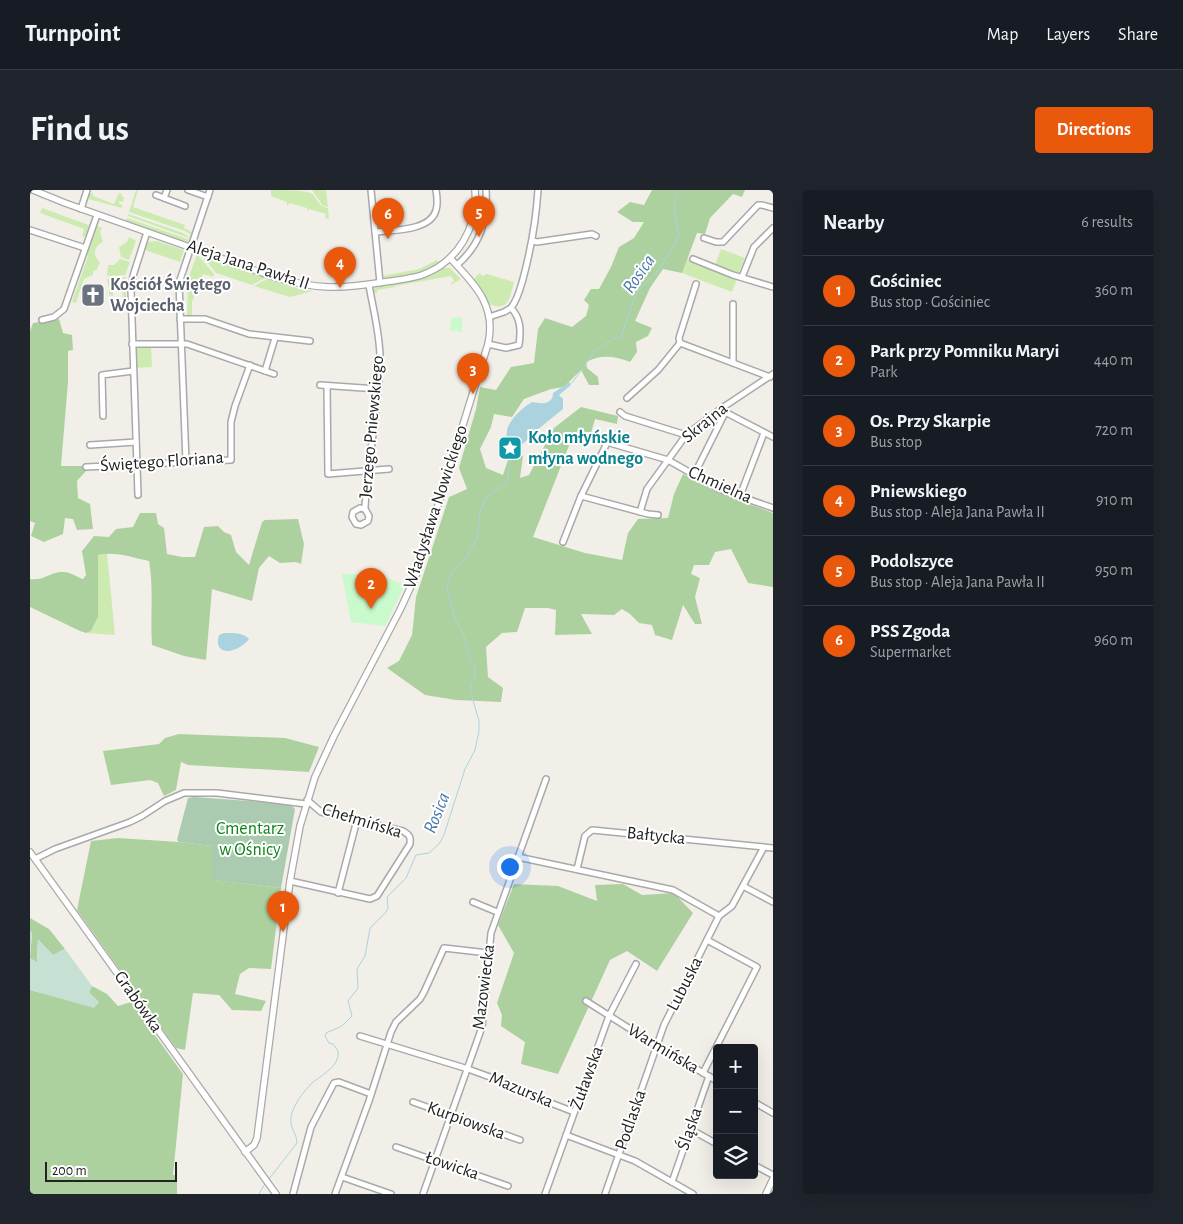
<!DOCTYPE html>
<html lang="en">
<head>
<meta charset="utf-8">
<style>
  :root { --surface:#171b24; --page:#20242c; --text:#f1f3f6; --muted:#9ea1a6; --line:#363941; --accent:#ea580c }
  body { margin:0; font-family:"Alegreya Sans",sans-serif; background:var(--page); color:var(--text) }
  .controls { position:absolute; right:15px; bottom:15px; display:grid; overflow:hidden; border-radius:5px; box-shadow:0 5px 20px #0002 }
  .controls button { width:45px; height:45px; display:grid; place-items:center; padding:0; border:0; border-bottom:1px solid var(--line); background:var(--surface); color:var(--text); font:25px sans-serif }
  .scale { position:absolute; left:15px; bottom:12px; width:132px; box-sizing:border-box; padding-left:5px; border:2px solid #222; border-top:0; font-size:14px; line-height:18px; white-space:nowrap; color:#222; -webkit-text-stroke:4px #fff; paint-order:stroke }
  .you { position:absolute; left:479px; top:676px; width:18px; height:18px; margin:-12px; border:4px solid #fff; border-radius:50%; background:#1a73e8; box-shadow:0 0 0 8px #1a73e833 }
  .badge { display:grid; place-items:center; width:32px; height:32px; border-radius:50%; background:var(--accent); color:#fff; font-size:16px; font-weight:700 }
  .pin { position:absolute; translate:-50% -41px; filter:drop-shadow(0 1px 2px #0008) }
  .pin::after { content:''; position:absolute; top:26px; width:18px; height:15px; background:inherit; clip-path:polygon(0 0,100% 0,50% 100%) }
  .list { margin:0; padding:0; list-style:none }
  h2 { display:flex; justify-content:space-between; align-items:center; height:65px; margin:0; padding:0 20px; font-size:21px }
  h2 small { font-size:16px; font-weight:400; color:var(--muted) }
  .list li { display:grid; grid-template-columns:32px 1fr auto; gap:15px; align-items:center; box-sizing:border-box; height:70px; padding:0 20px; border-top:1px solid var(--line) }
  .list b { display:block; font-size:19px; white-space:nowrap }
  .list p { margin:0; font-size:16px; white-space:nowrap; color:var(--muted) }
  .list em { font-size:16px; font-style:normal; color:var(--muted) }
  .icon { flex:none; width:28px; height:28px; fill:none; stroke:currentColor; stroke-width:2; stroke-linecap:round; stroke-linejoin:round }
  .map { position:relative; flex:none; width:743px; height:1004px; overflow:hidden; border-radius:5px }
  header { display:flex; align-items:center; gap:30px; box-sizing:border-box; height:70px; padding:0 25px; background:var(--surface); border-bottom:1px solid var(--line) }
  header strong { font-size:24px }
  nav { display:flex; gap:28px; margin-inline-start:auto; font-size:18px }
  .intro { display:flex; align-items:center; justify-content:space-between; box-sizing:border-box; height:120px; padding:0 30px }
  h1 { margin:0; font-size:35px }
  .button { padding:12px 22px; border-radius:5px; background:var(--accent); color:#fff; font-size:18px; font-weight:700 }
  main { display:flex; gap:30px; padding:0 30px }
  aside { flex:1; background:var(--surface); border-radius:5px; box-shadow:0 5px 20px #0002 }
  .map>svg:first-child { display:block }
</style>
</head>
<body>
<header>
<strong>Turnpoint</strong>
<nav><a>Map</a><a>Layers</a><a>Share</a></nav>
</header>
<div class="intro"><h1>Find us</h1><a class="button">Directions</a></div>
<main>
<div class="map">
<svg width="743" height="1004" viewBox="0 0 743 1004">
  <rect width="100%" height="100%" fill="#f2efe9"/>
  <!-- grass -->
  <g fill="#cdebb0">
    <path d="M106 0H108L103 17 155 35 154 38 162 42 161 45 155 41 99 22Z"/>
    <path d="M241 0C251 0 273 0 281 3 288 8 288 17 298 18L299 29 295 28 296 24 279 19 278 22 277 18 259 13 258 16 257 15V12L241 6Z"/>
    <path d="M282 0H296L298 17 293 16Z"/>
    <path d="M62 3H63V6L84 14 89 3 92 4 91 6 94 7 93 12 89 11V13L92 15V18L58 9 59 4Z"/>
    <path d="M12 18 59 35 55 47 52 46 54 39 10 23Z"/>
    <path d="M98 24 153 43 162 49 98 26Z"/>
    <path d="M97 28 160 50 155 53 95 32Z"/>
    <path d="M65 35 72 38 70 42 73 52C64 56 62 66 70 72L66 81 63 80V85L54 89 46 113 42 112 58 66 56 64Z"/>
    <path d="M99 47 106 51 99 70 91 67 89 57 97 52Z"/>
    <path d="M127 51 154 60 150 72 115 60 116 52Z"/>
    <path d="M691 59 715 68 708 84 685 75Z"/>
    <path d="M167 64 184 84 183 87 173 84 162 112V125H157L158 89Z"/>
    <path d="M172 66 235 88 222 95 186 83Z"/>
    <path d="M90 69 100 72 95 85 79 86 77 85 78 75H84Z"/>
    <path d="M657 69 707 89 702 102 652 83Z"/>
    <path d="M407 70 409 73 393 82 356 89 352 86 389 79Z"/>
    <path d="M412 78H420L431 89 421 95V93L424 91 421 86 365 96V97L347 100V103H344L342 101 345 97 386 90 398 86Z"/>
    <path d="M450 83 452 86 457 84 484 92C480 107 479 122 459 114L452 100 444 91 446 86Z"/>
    <path d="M96 87V109L93 111 92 88 83 89V106L79 105V98L77 89Z"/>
    <path d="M237 89 270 99 283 101 260 107 224 96Z"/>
    <path d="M121 156 122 177 105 178 106 158Z"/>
    <path d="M77 363 85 445 56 443 61 441 68 427V365Z"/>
  </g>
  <!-- forest -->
  <g fill="#add19e">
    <path d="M622 0H715L712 7 703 4 680 28 675 44 667 43 652 83 633 79 620 98 605 131 622 138 618 146 606 152 607 162 600 172C585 166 571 164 556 172L557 178 568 187 569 195H559L551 180 534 197 521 199 494 209 482 227 464 224 461 237 450 259 456 278 473 285 481 261 493 266 490 288 499 285 524 238 551 217 588 226 587 234 565 229 561 243 548 240 543 253H540L503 347 555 363 592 370 598 343 608 329 638 328 644 304 653 284 685 301 743 323V397L718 393 701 359 685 362 679 375H664L661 384 670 388 665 407 672 434H665L653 415 642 450 625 445 622 435 609 433 600 424 592 419 584 425 551 424 562 444 525 445 526 420 518 418H495L487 442 472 443 456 457 458 487 473 498 471 512 426 510 395 505 357 478 369 471 382 445 386 407 419 307 437 299 429 278 446 219 450 197 466 200 481 177 504 173 508 139 515 128 542 137 556 126 559 115 554 110 561 99H569L581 77 589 57 604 48 614 32H603L587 22 600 12 614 15Z"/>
    <path d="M29 129 33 143 42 145 43 160 38 161V192L31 276H55L56 281 47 291 48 308 60 314 63 339 47 340 43 329 35 328 33 344 14 352 1 346 5 333 0 331V141L3 133Z"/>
    <path d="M110 323H126L128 334 134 338 137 364 152 367H165L174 337 188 336 194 342 201 345 206 362 219 375 232 332 235 330 268 329 274 354 271 374 266 372 250 373 239 366 229 378 222 411 182 399 176 470 154 466 122 455C120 427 124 399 119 371 101 367 85 361 68 365V427L61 441 56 443 50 441 0 417V389C15 391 20 381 34 382 40 382 47 387 53 389L56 385 52 361 64 346 79 347 86 339 103 337Z"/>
    <path d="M149 544 255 548 289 557 279 582 158 575 151 572 146 600 134 606 128 593 120 590 81 595 73 561 129 554 135 548Z"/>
    <path d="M88 648 149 652 182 656 183 690 251 698 241 779 219 778 210 784 205 804 236 811 231 821 202 820 189 805 163 803 155 860 146 858 47 720 61 651Z"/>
    <path d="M484 694 528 696 567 711 565 695 593 694 612 705 644 703 663 723 627 781 597 761 580 770 528 884 491 874 495 852 471 836 472 825 467 813 484 763 468 735Z"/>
    <path d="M0 728 19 739 35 759 23 765 8 750 7 773 0 768 2 743 0 741Z"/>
    <path d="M62 796 77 804 88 816 101 812 153 884 143 985H147V1004H0V800L24 806 59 802Z"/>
  </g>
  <!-- wetland -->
  <path fill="#c6e0d4" d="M0 741 2 742 0 768 7 772 8 749 23 765 35 759 62 796 59 802 69 812 64 818 0 800Z"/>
  <!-- cemetery -->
  <path fill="#aacbaf" d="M164 607 260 614 265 619 251 698 182 690V656L149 652 147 650 158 608Z"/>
  <!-- park -->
  <g fill="#c8facc">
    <path d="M429 127 432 128V142L420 140 421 128Z"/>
    <path d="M312 384H346L375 395 355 436 321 432Z"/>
  </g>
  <!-- water -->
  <g fill="#aad3df">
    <path d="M540 192 541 195 529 205 533 209V219L507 240 495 252 491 255 480 254C468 239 490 219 502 212 511 214 523 215 523 203Z"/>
    <path d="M194 443C202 443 213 442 219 449 209 463 182 468 189 445Z"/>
  </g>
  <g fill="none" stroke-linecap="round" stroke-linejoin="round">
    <!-- stream -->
    <g stroke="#aad3df" stroke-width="1">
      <path d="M542 193 566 160 584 148 591 147 605 106 613 95 626 83 643 58 649 44C644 28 642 15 649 0"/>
      <path d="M239 989 267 953C267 944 259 937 261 927 263 915 274 901 282 893 293 884 310 876 308 861L303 854 299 853 295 846 296 843 312 836 322 826 318 811 328 798 327 779 335 766 340 738 356 722 358 718 357 707 376 688 386 665 399 663 409 654 414 645 435 579 445 560 449 541V531L440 500 441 494 445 488V476L440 469 433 443 425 429 417 397 419 389 424 380 435 370 447 348 450 323 456 307 475 294 478 289 479 276 483 254"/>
      <path d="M229 1004 236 992"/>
    </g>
    <!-- minor casing -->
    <g stroke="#a9a9a9" stroke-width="8">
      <g id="minor">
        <path d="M158 0 178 7"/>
        <path d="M341 0 350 93"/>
        <path d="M126 5 134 8 137 0"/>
        <path d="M134 8 155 16"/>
        <path d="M51 19 57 0"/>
        <path d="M0 40 55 58"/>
        <path d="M345 42C363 40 401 41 406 20 408 14 407 6 406 0"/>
        <path d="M674 48 686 52H693L728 15H732L743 18"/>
        <path d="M503 51 507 52 562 44 566 46"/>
        <path d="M663 69 703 85 743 97"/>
        <path d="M427 75C450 55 458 31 456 0"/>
        <path d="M712 87 724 57 743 38"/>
        <path d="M481 118C488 109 490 99 493 89 501 59 506 31 508 0"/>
        <path d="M150 129H175L219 144 280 151"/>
        <path d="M12 130 24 127 34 119 67 25"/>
        <path d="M650 153 649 148 666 94"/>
        <path d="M102 154H157L244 184"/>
        <path d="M458 154 476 158 489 155C491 141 491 128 481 118L474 122 459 127"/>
        <path d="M703 173V114"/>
        <path d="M235 181 245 148"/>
        <path d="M290 195 348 199"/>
        <path d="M297 196 298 284 359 279"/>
        <path d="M597 208 628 180 650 153 740 187"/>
        <path d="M590 222 595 226 656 245"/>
        <path d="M695 222 743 247"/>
        <path d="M73 226 72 185 103 181"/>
        <path d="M60 255 106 252"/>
        <path d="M156 272 149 93 180 0"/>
        <path d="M56 277 201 270V232L205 216 220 175"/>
        <path d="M664 285 695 223"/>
        <path d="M108 305 101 100 103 86 117 42"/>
        <path d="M551 306 618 324 628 325"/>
        <path d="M710 306 734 243"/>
        <path d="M335 319 339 326 338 331 331 335 326 334 322 327 323 322 330 318 335 319V317C338 267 349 218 350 168 350 144 343 119 339 95"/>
        <path d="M610 322 617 299 638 270 689 299 743 318"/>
        <path d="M533 352 551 306 577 253H580L638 270 656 245 692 218 743 184"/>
        <path d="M488 667 643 700 689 726"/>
        <path d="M5 669 25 659 100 632 112 626 135 611 154 603H187L276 614"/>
        <path d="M547 679 555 646 562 640 743 658"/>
        <path d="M260 691 340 709 347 706 380 654C381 646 379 645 373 641L291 622 277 610"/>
        <path d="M713 696 743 712"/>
        <path d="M308 703 327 630"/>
        <path d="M443 712 467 722"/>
        <path d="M556 811 627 856 687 891"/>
        <path d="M330 846 438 879 479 894 500 905 544 922"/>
        <path d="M673 883 727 777 677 750"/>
        <path d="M383 912 490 950"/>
        <path d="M724 912 743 923"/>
        <path d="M660 939 687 954"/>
        <path d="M536 945 605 971 663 1004"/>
        <path d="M366 957 478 996"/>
        <path d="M724 975 743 985"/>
        <path d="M312 987 361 1004"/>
        <path d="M642 992 679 886"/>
        <path d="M263 1004 281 937 304 893 309 892 341 904"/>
        <path d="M305 1004 339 911 361 842 366 832 390 809 394 802 414 758 458 763"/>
        <path d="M393 1004 452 837 461 743 516 589"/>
        <path d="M515 1004 579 826 606 774"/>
        <path d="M575 1004 634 835 689 726 702 716 734 657"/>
      </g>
    </g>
    <!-- tertiary casing -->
    <g stroke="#a9a9a9" stroke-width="8">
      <g id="tertiary">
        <path d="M3 0 35 13 244 87C287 100 311 99 354 92 367 90 380 89 392 85 428 72 448 37 445 0"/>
        <path d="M0 662 246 1004"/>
        <path d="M215 962 224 955 227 948 260 691 270 636 285 587 304 546 370 420 387 383 458 154C467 115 444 94 420 68"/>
        <path d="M736 1004 743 989"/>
      </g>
    </g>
    <!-- minor -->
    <use href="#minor" stroke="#fff" stroke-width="5"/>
    <!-- tertiary -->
    <use href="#tertiary" stroke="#fff" stroke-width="5.5"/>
  </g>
  <!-- icons -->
  <defs>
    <g id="church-square" transform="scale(1.25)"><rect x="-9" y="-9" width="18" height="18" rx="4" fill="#6b7280" stroke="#fff"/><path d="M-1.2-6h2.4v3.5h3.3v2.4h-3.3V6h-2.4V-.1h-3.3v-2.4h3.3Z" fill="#fff"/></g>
    <g id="sight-square" transform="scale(1.25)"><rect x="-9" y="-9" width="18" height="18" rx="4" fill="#0f9aa8" stroke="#fff"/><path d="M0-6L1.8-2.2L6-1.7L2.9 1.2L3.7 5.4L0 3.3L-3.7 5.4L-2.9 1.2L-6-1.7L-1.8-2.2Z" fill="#fff"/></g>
  </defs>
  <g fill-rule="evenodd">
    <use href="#church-square" x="63" y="105"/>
    <use href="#sight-square" x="480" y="258"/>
  </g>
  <g text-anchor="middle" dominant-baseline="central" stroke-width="4" stroke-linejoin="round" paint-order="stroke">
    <!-- street labels -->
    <g font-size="18" fill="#222" stroke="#fff">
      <text transform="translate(218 75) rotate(18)">Aleja Jana Pawła II</text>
      <text transform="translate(675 233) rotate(-39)">Skrajna</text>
      <text transform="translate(342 237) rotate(-85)">Jerzego Pniewskiego</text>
      <text transform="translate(132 272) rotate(-4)">Świętego Floriana</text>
      <text transform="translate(690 295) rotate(24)">Chmielna</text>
      <text transform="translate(406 317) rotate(-72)">Władysława Nowickiego</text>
      <text transform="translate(332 631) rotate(17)">Chełmińska</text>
      <text transform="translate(626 646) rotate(6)">Bałtycka</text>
      <text transform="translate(655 794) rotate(-63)">Lubuska</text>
      <text transform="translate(454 797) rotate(-83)">Mazowiecka</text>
      <text transform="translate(108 812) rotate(55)">Grabówka</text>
      <text transform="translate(633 859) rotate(31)">Warmińska</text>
      <text transform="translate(557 888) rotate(-70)">Żuławska</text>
      <text transform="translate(491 900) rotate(23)">Mazurska</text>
      <text transform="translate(601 930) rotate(-71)">Podlaska</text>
      <text transform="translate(436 931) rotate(20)">Kurpiowska</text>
      <text transform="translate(660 939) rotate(-71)">Śląska</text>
      <text transform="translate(422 976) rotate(19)">Łowicka</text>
    </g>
    <!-- worship labels -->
    <g font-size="18" font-weight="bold" fill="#5b616d" stroke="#fff" text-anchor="start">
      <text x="80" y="95">Kościół Świętego<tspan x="80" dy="21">Wojciecha</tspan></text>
    </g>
    <!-- culture labels -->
    <g font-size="18" font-weight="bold" fill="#0d838f" stroke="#fff" text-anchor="start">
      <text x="498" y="248">Koło młyńskie<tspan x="498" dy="21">młyna wodnego</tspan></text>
    </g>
    <!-- park labels -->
    <g font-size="18" fill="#0c8416" stroke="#fff">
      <text x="220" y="639">Cmentarz<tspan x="220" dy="21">w Ośnicy</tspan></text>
    </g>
    <!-- water labels -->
    <g font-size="19" font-style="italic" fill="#4a7aab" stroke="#fff">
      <text transform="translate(609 84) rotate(-55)">Rosica</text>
      <text transform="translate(407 623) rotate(-68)">Rosica</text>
    </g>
  </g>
</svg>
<div class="controls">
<button>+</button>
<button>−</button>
<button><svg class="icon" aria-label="layers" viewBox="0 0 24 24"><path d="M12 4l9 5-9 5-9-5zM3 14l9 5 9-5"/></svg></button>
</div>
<div class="scale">200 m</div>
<div class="you"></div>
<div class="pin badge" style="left:253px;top:742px">1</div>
<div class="pin badge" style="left:341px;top:419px">2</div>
<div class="pin badge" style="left:443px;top:204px">3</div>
<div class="pin badge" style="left:310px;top:98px">4</div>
<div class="pin badge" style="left:449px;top:47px">5</div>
<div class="pin badge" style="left:358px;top:49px">6</div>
</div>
<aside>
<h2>Nearby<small>6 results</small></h2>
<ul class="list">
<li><span class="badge">1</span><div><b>Gościniec</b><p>Bus stop · Gościniec</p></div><em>360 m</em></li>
<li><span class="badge">2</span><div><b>Park przy Pomniku Maryi</b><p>Park</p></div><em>440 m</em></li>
<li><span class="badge">3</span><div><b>Os. Przy Skarpie</b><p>Bus stop</p></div><em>720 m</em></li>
<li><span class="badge">4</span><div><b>Pniewskiego</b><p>Bus stop · Aleja Jana Pawła II</p></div><em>910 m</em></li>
<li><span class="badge">5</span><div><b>Podolszyce</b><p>Bus stop · Aleja Jana Pawła II</p></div><em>950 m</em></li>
<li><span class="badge">6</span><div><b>PSS Zgoda</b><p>Supermarket</p></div><em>960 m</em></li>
</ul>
</aside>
</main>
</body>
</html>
